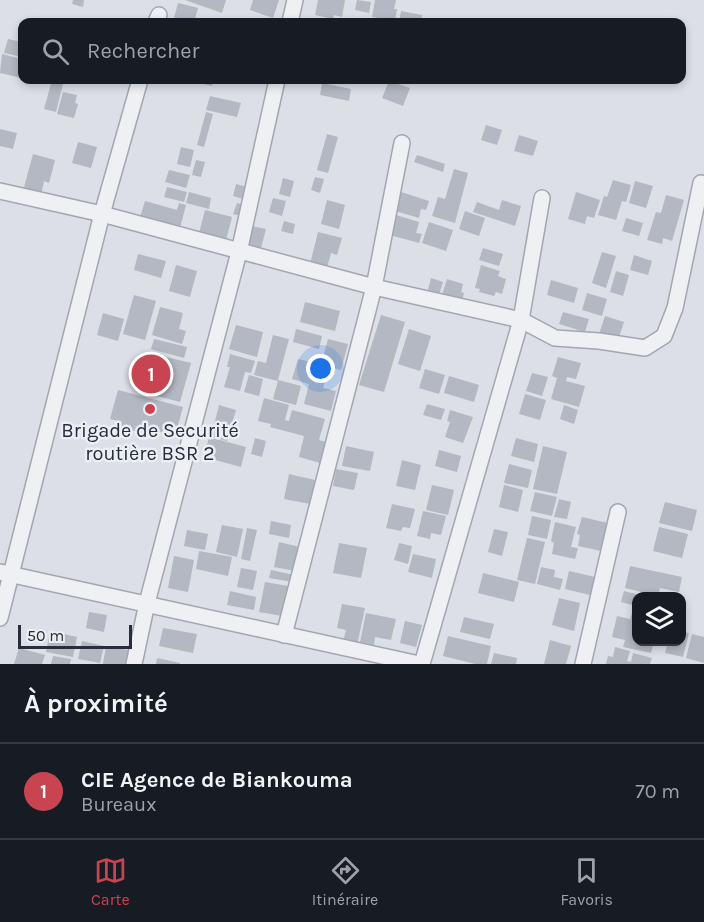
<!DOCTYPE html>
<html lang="fr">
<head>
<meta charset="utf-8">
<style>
  :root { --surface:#171b24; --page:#242831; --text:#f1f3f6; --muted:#9ea1a6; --line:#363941; --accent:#c84451 }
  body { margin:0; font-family:Karla,sans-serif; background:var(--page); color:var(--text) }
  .controls { position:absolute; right:18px; bottom:18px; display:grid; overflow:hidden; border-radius:12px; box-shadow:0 3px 9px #0003 }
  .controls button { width:54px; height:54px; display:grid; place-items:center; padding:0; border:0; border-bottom:2px solid var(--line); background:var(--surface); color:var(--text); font:30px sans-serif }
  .scale { position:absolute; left:18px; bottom:15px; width:114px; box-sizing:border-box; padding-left:6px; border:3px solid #272d3b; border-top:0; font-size:16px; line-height:21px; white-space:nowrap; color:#272d3b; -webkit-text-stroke:4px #ebeef4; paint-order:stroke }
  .you { position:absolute; left:321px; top:369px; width:21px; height:21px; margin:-15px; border:4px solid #fff; border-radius:50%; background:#1a73e8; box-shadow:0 0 0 9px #1a73e833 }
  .badge { display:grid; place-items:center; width:39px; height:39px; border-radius:50%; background:var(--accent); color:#fff; font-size:20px; font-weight:700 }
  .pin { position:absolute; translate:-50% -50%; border:3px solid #fff; box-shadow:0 2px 6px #0006 }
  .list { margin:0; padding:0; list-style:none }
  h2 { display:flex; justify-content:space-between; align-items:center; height:78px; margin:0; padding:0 24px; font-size:26px }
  h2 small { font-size:20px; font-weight:400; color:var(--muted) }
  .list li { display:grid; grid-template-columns:39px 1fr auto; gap:18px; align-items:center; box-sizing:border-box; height:96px; padding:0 24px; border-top:2px solid var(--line) }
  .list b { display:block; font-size:22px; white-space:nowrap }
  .list p { margin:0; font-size:20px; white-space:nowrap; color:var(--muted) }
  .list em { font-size:20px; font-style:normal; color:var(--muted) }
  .icon { flex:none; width:33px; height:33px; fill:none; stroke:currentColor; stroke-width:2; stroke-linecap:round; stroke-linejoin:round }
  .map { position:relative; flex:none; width:704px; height:664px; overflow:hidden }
  .search { position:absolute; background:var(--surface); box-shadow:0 3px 9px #0003; left:18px; right:18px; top:18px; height:66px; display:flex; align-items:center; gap:15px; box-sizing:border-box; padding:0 21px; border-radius:12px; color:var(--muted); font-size:22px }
  .sheet { height:174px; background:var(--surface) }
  nav { display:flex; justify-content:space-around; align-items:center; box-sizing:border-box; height:84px; border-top:2px solid var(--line); background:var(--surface); font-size:16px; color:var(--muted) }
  nav a { display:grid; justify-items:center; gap:3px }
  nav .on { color:var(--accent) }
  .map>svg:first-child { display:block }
</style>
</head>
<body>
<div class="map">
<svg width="704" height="664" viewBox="0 0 704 664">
  <rect width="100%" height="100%" fill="#dcdfe6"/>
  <!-- building -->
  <g fill="#b4b8c2">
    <path d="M73 0H84L83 7 72 4Z"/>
    <path d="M185 0H226L222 13Z"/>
    <path d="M253 0H279L273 18 250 10Z"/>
    <path d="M318 0H345L342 17 334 15 333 19 315 15Z"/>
    <path d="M357 0 371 2 369 13 355 10Z"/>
    <path d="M375 0H396L394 9H397L395 21 372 17Z"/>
    <path d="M178 3 198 8 194 22H173Z"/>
    <path d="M401 11 422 15 421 22H399Z"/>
    <path d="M8 39 22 42 18 56 4 53Z"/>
    <path d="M2 54 22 59V78L0 73Z"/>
    <path d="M52 80H64L56 112 44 109Z"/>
    <path d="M197 80H213L212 86 197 82Z"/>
    <path d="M389 81 410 88 403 106 382 98Z"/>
    <path d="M322 83 351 89 349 101 320 95Z"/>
    <path d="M63 92 77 95 75 103 78 104 74 118 57 114Z"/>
    <path d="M210 96 241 103 237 117 206 110Z"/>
    <path d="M206 112 213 114 204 147 197 145Z"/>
    <path d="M486 125 502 130 497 145 481 140Z"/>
    <path d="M0 129 17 133 13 149 0 146Z"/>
    <path d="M327 134 338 137 328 173 317 170Z"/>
    <path d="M519 135 538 141 533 156 514 151Z"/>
    <path d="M78 142 97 147 91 168 72 163Z"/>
    <path d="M181 147 194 150 190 167 177 164Z"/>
    <path d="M33 154 55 160 49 183 44 181 41 195 23 191Z"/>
    <path d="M417 155 445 164 443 172 414 162Z"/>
    <path d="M196 160 205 162 201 177 192 175Z"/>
    <path d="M454 169 468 173 455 223 432 216 438 197 445 199Z"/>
    <path d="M169 170 190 175 186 188 165 182Z"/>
    <path d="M315 177 324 179 320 193 311 190Z"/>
    <path d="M283 178 294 181 290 197 279 194Z"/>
    <path d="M613 180 631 185 626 202 622 201 616 220 598 215 604 196 607 197Z"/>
    <path d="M635 181 653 186 646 208 629 203Z"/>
    <path d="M236 184 247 187 243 199 233 196Z"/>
    <path d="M167 187 187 192 184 202 164 197Z"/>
    <path d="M189 192 211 198 209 209 186 203Z"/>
    <path d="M401 192 429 201 426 210 421 209 419 218 395 211Z"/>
    <path d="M576 192 600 200 594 218 587 216 585 224 568 219Z"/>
    <path d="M666 195 684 200 672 241 663 238 662 244 647 240 656 212 661 213Z"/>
    <path d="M273 198 286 201 282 216 269 212Z"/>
    <path d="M327 200 345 205 339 229 321 224Z"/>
    <path d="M502 200 521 206 515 226 473 212 477 202 499 210Z"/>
    <path d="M145 201 177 210 179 203 186 205 179 232 139 221Z"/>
    <path d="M237 203 244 205 241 216 233 214Z"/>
    <path d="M205 210 232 217 226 240 199 233Z"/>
    <path d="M465 211 485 218 479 236 459 229Z"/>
    <path d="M396 215 419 222 416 233 422 234 419 243 390 235Z"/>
    <path d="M626 218 643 223 639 236 622 231Z"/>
    <path d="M284 221 295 224 293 234 281 231Z"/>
    <path d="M429 222 453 230 446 251 422 243Z"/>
    <path d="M252 226 266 229 261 248 247 244Z"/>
    <path d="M318 232 342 238 337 255 331 253 327 268 310 264Z"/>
    <path d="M483 248 503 254 499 266 479 260Z"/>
    <path d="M602 252 616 256 606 288 592 283Z"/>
    <path d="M138 254 166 261 161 278 134 270Z"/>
    <path d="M634 255 652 261 648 275 630 270Z"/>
    <path d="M176 265 197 271 190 297 169 291Z"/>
    <path d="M481 265 500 271 498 276 506 279 502 294 496 292 494 296 479 292 480 289 475 288Z"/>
    <path d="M616 271 629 275 623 296 610 292Z"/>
    <path d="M431 278 443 282 438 298 427 294Z"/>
    <path d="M447 279 463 284 461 292 464 293 461 304 441 298Z"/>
    <path d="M551 280 578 288 574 303 547 295Z"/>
    <path d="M587 293 607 299 602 316 582 310Z"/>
    <path d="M134 295 156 301 145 340 123 334Z"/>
    <path d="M305 302 340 311 335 331 300 322Z"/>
    <path d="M160 307 183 313 179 329 186 331 182 344 152 335Z"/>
    <path d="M563 312 589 319 585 332 559 324Z"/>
    <path d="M103 313 124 319 118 341 97 335Z"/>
    <path d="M381 315 405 322 384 392 359 385Z"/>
    <path d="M605 316 624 322 618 340 599 334Z"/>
    <path d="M236 325 263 332 257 357 229 349Z"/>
    <path d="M296 329 322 336 319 349 293 342Z"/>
    <path d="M409 329 431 336 420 371 398 364Z"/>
    <path d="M273 335 289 339 278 380 301 386 296 405 273 399 278 381 254 375 258 361 266 363Z"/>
    <path d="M154 339 187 347 184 358 151 349Z"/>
    <path d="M328 339 348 344 341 370 321 365Z"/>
    <path d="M230 354 255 361 251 373 245 372 240 391 224 387 230 367H227Z"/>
    <path d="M167 357 191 363 180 402 157 396 158 391 144 387 151 358 166 362Z"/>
    <path d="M558 357 581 363 576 379 567 377 566 381 585 386 579 407 551 399 557 378 552 376Z"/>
    <path d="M298 359 319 364 318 370 327 373 323 388 336 391 331 411 304 404 309 384 292 379Z"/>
    <path d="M425 369 445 375 439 394 419 388Z"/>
    <path d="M532 373 548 377 542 396 526 391Z"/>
    <path d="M249 375 263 379 259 396 244 392Z"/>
    <path d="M449 376 479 385 474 402 444 393Z"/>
    <path d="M118 390 183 407 175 436 154 430 153 436 116 426 118 421 110 419Z"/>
    <path d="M525 394 546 400 540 420 519 414Z"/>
    <path d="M264 398 289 405 285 420 289 421 292 410 325 419 319 440 326 442 320 463 299 457 304 436 270 427 271 424 258 421Z"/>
    <path d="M427 404 445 409 441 420 423 415Z"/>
    <path d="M219 405 236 410 227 441 211 437Z"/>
    <path d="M564 405 578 410 574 424 560 419Z"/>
    <path d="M450 410 473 417 463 443 445 437 450 422 447 421Z"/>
    <path d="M209 437 246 447 241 467 204 457Z"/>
    <path d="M255 438 266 441 262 457 251 454Z"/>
    <path d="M516 438 538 444 534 462 511 456Z"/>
    <path d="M346 446 374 452 370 471 342 466Z"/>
    <path d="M543 446 567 452 557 494 533 489Z"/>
    <path d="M439 450 461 456 457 472 435 466Z"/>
    <path d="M402 460 421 465 415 490 396 486Z"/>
    <path d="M509 464 532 470 528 488 504 483Z"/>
    <path d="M336 469 358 473 354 490 333 486Z"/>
    <path d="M289 474 315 480 310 504 284 499Z"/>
    <path d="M432 485 454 490 448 515 426 510Z"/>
    <path d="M504 485 523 490 518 512 499 507Z"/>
    <path d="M535 492 557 497 552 516 530 511Z"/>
    <path d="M559 499 571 502 567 519 554 517Z"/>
    <path d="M665 502 697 510 692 531 659 523Z"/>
    <path d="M392 504 415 509 410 528 403 527 401 531 386 528Z"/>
    <path d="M423 511 446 516 441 535 431 533 430 539 417 536Z"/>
    <path d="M532 516 551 520 547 539 528 535Z"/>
    <path d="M582 517 608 523 601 551 578 546 580 535 577 534Z"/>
    <path d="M271 521 291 525 289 538 269 534Z"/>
    <path d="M555 522 576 527 571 547 578 548 575 559 552 554 554 543 551 541Z"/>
    <path d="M222 525 243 529 237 557 216 552Z"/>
    <path d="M659 527 688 534 682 558 653 551Z"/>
    <path d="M247 528 257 530 250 561 241 559Z"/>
    <path d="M494 529 508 532 502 556 488 552Z"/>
    <path d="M187 530 208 534 205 550 184 546Z"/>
    <path d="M527 538 545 542 535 584 517 580Z"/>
    <path d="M279 542 300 547 295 571 274 567Z"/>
    <path d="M339 543 367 548 361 578 333 573Z"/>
    <path d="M399 543 412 546 408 564 394 560Z"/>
    <path d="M199 551 232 557 228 576 196 569Z"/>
    <path d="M413 554 436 559 432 578 408 572Z"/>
    <path d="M174 556 194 560 188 592 168 588Z"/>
    <path d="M630 566 682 577 679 592 660 588 658 596 625 588Z"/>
    <path d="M541 567 555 570 554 577 563 579 560 590 537 584Z"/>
    <path d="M241 568 257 571 253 590 237 587Z"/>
    <path d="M271 570 294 575 293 582 269 578Z"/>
    <path d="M569 571 595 577 590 595 565 589Z"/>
    <path d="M483 573 519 582 514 602 478 593Z"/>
    <path d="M265 582 288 586 282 616 259 612Z"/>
    <path d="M230 591 256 597 254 610 227 605Z"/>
    <path d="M624 591 644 596H636V606L621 602Z"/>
    <path d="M559 598 580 603 574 631 552 625Z"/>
    <path d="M342 604 365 608 357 645 343 642 346 630 337 628Z"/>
    <path d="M89 612 107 615 104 632 86 628Z"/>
    <path d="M366 613 396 619 391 640 375 637 374 645 360 642Z"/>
    <path d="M632 613 636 614V642H654L651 653 623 647 625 640 612 637 617 616 630 619Z"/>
    <path d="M464 617 494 624 490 639 460 632Z"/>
    <path d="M405 621 422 625 416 647 400 643Z"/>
    <path d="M163 628 197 634 193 653 159 646Z"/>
    <path d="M50 631 77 637 73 657 46 652Z"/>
    <path d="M682 632 689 633 683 657 665 653 668 642H682Z"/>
    <path d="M692 634 704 637V663L686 658Z"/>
    <path d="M448 636 491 646 487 664H475L443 656Z"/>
    <path d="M550 640 571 646 566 664H544Z"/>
    <path d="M82 641 104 646 100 663 78 659Z"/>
    <path d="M106 646 133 651 131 664H103Z"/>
    <path d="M615 647 630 651 627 661 631 662 633 653 652 658 650 664H606L608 656 613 657Z"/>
    <path d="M19 648 45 655 42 664H14Z"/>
    <path d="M494 653 517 658 516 664H491Z"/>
    <path d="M53 656 71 659 70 664H51Z"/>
    <path d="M157 658 180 663V664H156Z"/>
  </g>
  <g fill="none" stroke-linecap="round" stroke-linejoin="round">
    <!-- minor casing -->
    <g stroke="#a2a6af" stroke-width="18">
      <g id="minor">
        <path d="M156 22 159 15"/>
        <path d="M290 22 295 0"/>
        <path d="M0 191 102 214 374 287 521 320 555 338 599 341 645 348 664 336 675 308 701 183"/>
        <path d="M0 572 419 664"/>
        <path d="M0 618 102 214 140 80"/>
        <path d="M284 635 374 287 402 143"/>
        <path d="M134 664 147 603 239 252 277 80"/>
        <path d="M422 664 521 320 542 198"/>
        <path d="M583 664 618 512"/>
      </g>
    </g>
    <!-- minor -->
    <use href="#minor" stroke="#eff0f4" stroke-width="15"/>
  </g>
  <!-- markers -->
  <circle fill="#c84451" stroke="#ebeef4" stroke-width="2" cx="150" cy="409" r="6"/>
  <g text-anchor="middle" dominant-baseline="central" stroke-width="5" stroke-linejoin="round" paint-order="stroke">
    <!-- poi labels -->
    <g font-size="20" fill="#272d3b" stroke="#ebeef4">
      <text x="150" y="430">Brigade de Securité<tspan x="150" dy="23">routière BSR 2</tspan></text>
    </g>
  </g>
</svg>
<div class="controls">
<button><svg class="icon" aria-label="layers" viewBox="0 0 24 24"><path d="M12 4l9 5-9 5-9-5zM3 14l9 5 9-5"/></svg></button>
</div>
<div class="scale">50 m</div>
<div class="you"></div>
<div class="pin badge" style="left:151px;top:374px">1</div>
<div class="search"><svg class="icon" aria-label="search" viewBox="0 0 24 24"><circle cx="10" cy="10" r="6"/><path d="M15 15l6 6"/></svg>Rechercher</div>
</div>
<section class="sheet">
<h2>À proximité<small></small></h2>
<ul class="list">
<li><span class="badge">1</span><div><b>CIE Agence de Biankouma</b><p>Bureaux</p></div><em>70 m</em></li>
</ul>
</section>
<nav>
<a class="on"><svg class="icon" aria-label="map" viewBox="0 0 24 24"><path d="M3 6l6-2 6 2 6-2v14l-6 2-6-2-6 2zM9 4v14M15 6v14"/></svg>Carte</a>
<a><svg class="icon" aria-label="directions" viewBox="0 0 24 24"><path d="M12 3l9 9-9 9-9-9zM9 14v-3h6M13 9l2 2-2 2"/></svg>Itinéraire</a>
<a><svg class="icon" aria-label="saved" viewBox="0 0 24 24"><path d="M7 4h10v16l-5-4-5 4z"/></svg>Favoris</a>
</nav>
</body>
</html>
